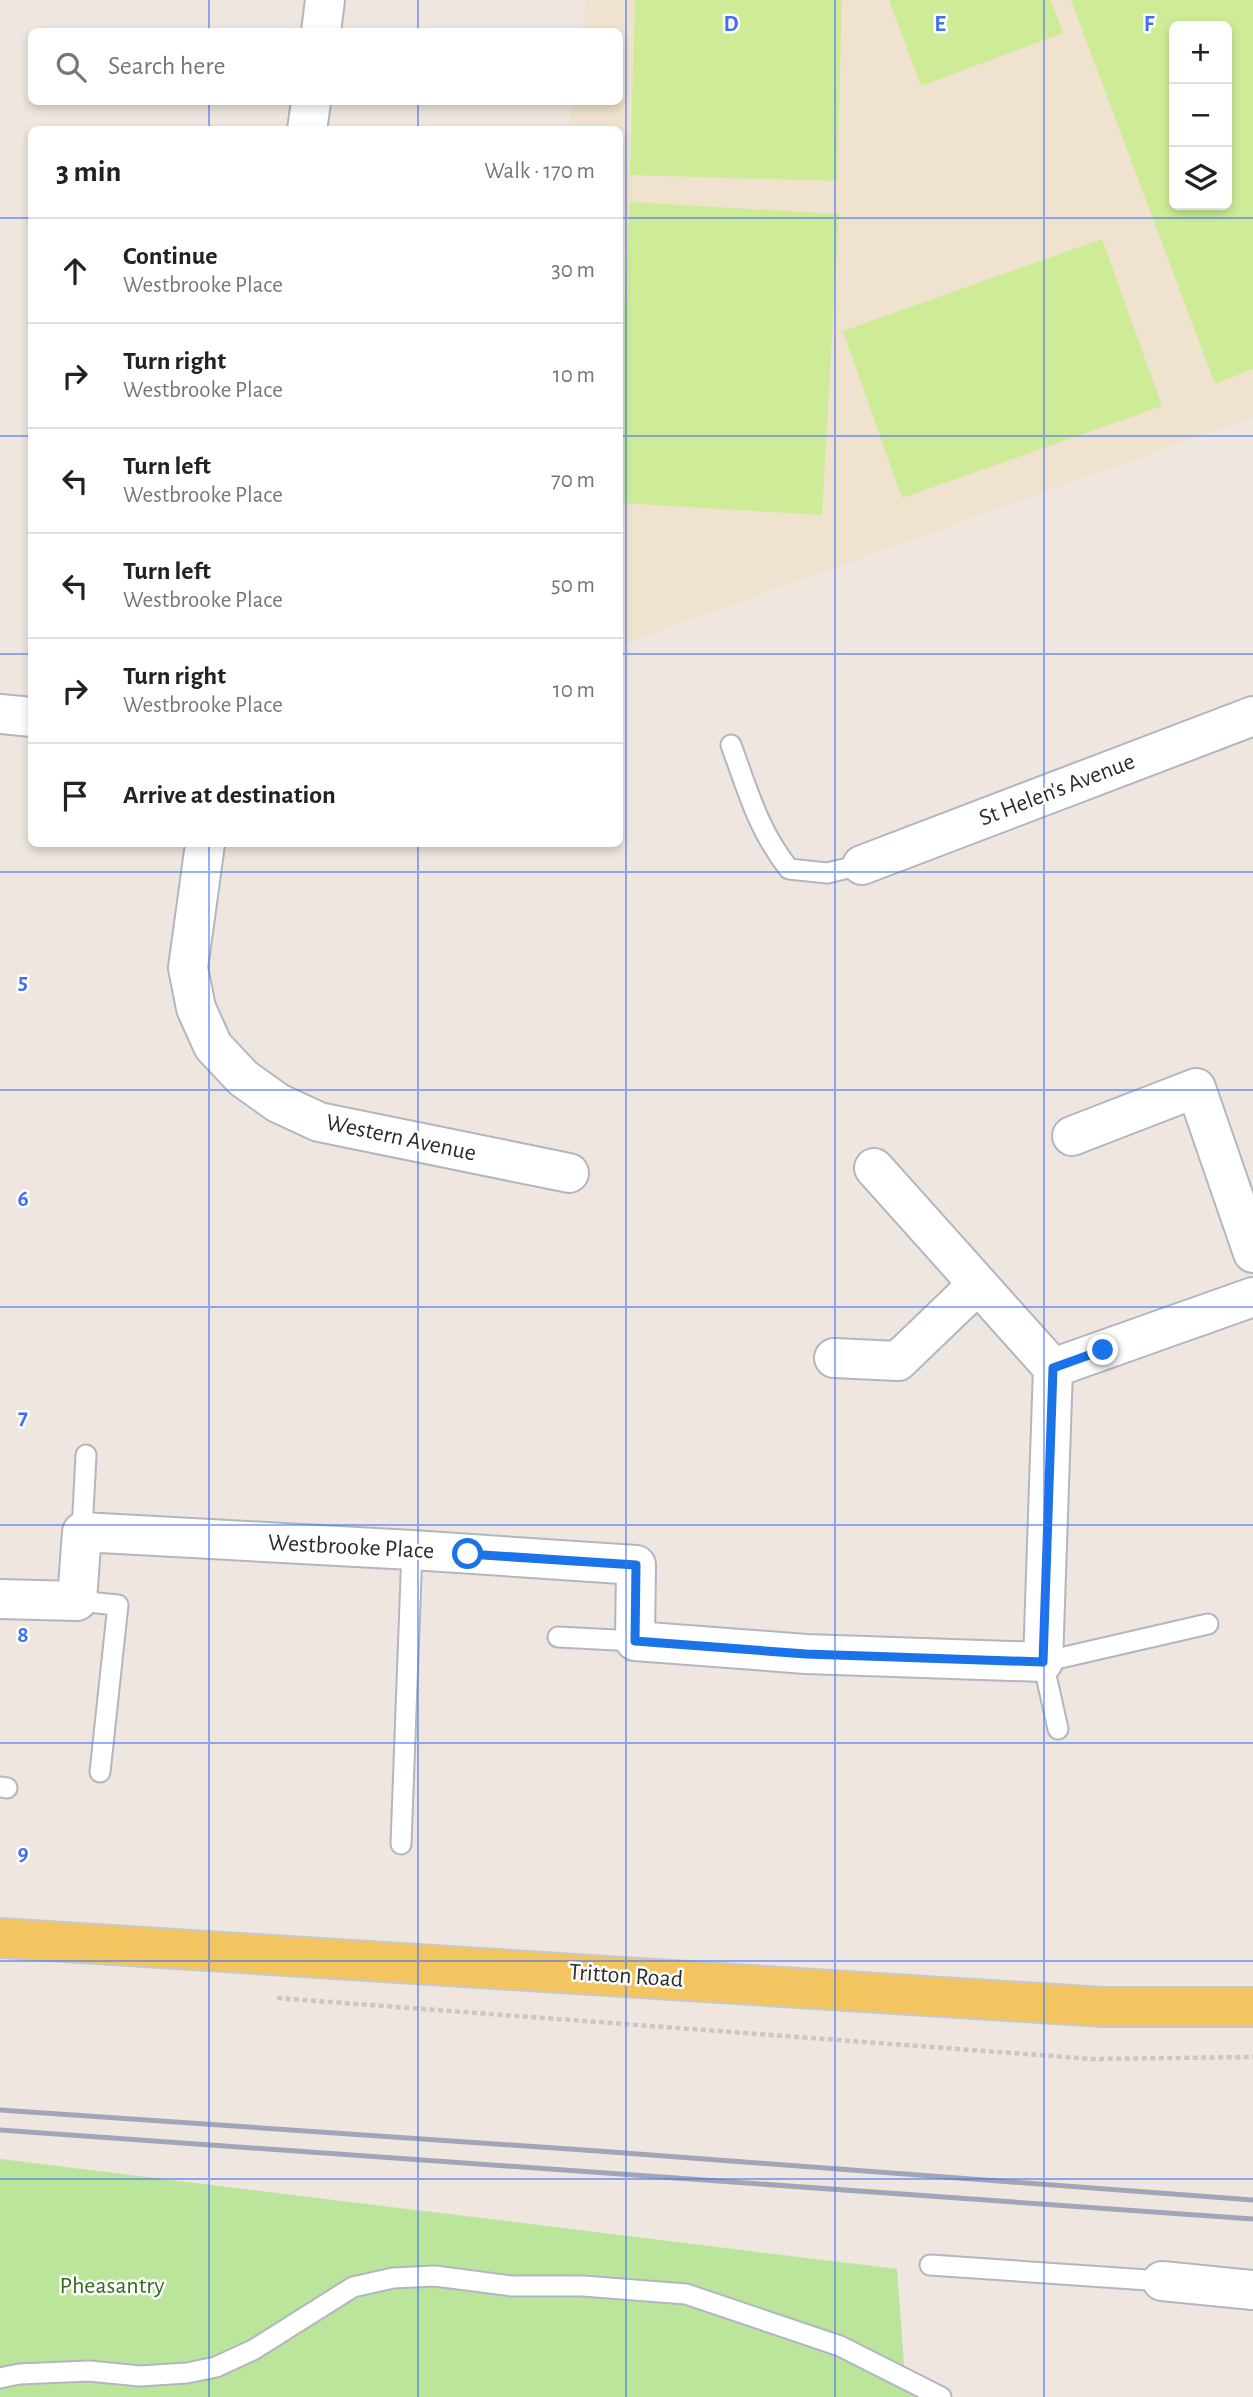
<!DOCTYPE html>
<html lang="en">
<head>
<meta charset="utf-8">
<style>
  :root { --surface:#fff; --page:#f2f2f2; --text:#222; --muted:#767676; --line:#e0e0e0 }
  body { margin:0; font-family:"Alegreya Sans",sans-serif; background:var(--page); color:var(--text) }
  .controls { position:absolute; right:21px; top:21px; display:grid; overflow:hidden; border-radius:10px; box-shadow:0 4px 10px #0003 }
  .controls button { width:63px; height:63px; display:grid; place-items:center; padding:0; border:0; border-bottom:2px solid var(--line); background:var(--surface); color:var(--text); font:35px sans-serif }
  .stop { position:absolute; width:21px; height:21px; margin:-16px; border:5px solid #1a73e8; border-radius:50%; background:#fff }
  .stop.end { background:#1a73e8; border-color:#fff; box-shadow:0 2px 7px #0008 }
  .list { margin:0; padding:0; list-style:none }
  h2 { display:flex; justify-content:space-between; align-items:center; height:91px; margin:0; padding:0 28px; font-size:30px }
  h2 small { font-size:23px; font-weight:400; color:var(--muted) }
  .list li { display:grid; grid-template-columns:46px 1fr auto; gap:21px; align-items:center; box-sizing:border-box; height:105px; padding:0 28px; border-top:2px solid var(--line) }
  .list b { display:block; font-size:26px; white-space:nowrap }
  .list p { margin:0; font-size:23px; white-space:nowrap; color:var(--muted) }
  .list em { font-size:23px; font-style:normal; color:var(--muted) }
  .icon { flex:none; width:38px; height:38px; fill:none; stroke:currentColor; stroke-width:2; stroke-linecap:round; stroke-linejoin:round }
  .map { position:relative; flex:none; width:1253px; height:2397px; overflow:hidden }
  .search { position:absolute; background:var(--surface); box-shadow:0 4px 10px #0003; left:28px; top:28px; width:595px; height:77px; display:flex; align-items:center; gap:18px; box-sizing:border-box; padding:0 24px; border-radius:10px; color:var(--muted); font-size:26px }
  .panel { position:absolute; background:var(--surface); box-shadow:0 4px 10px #0003; left:28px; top:126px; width:595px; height:721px; border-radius:10px }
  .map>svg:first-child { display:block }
</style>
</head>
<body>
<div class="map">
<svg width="1253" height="2397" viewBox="0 0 1253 2397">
  <rect width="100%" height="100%" fill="#eee6df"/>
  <!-- education -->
  <path fill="#efe2ce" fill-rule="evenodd" d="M586 0H1253V417L620 645V130H568L572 102H620V32L582 31ZM1174 26H1227V205H1174Z"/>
  <!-- green -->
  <path fill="#bae59b" d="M0 2159 897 2269 906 2391 917 2397H0Z"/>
  <!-- pitch -->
  <g fill="#ceec97" fill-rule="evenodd">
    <path d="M635 0H842L837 181 630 175Z"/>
    <path d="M889 0H1051L1063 33 921 86Z"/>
    <path d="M1071 0H1253V369L1215 384ZM1227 26V205H1174V26Z"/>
    <path d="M630 202 839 214 822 515 620 503V383Z"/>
    <path d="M1102 239 1162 406 902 498 843 331Z"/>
  </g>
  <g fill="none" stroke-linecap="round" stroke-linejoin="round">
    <!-- service casing -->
    <g stroke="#b2b6c0" stroke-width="23">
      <g id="service">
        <path d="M731 745C748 791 758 830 789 869L827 873 862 865"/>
        <path d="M82 1532 86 1455"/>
        <path d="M77 1601 118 1605 100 1772"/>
        <path d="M558 1637 635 1641"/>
        <path d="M1058 1729 1043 1662 1208 1624"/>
        <path d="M0 1787 7 1788"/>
        <path d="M401 1844 412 1550"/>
        <path d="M930 2265 1162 2281"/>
        <path d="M0 2378 19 2374 89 2371 140 2376 187 2373 216 2367 253 2350 353 2287 393 2278 435 2276 512 2286H583L686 2294 840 2346 941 2397"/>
      </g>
    </g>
    <!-- minor casing -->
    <g stroke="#b2b6c0" stroke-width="42">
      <g id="minor">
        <path d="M321 32 325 0"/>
        <path d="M307 130 311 102"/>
        <path d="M0 714 32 717"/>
        <path d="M205 844 188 968 196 1008 213 1046 243 1078 278 1103 319 1122 569 1173"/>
        <path d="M862 865 1253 716"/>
        <path d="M1072 1136 1196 1088 1253 1253"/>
        <path d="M874 1168 1053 1368"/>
        <path d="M834 1358 898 1361 977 1285"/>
        <path d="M0 1599 77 1601 82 1532 412 1550 636 1565 635 1641 806 1654 1043 1662 1053 1368 1253 1297"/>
        <path d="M1162 2281 1253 2290"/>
      </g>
    </g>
    <!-- primary casing -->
    <g stroke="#c8c8c8" stroke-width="42">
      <path id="primary" d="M0 1938 1103 2007H1253"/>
    </g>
    <!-- path -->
    <path stroke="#c8c8c8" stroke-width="4.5" stroke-dasharray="5 3.5" stroke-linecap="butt" d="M277 1998 1092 2059 1253 2057"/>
    <!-- service -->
    <use href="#service" stroke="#fff" stroke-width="19"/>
    <!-- minor -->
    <use href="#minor" stroke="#fff" stroke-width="38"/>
    <!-- primary -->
    <use href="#primary" stroke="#f2c560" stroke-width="38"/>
    <!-- rail -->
    <g stroke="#a1a6b7" stroke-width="5">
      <path d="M0 2110 598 2151 1253 2200"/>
      <path d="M0 2130 1253 2219"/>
    </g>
  </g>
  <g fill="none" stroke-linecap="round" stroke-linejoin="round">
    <!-- route -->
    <path stroke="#1a73e8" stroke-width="9" d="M468 1554 636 1565 635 1641 806 1654 1043 1662 1053 1368 1103 1350"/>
  </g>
  <!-- grid -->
  <path fill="none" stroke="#3e6ffc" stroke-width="2" stroke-opacity="0.55" d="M209 0V32M418 0V32M626 0V2397M835 0V2397M1044 0V2397M209 102V130M418 102V130M0 218H32M620 218H1253M0 436H32M620 436H1253M0 654H32M620 654H1253M209 844V2397M418 844V2397M0 872H1253M0 1090H1253M0 1307H1253M0 1525H1253M0 1743H1253M0 1961H1253M0 2179H1253"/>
  <g text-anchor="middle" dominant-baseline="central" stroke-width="5" stroke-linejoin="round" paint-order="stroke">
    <!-- street labels -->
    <g font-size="24" fill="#2c2c2c" stroke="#fff">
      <text transform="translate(1057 790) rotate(-21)">St Helen's Avenue</text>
      <text transform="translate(401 1138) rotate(12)">Western Avenue</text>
      <text transform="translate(351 1547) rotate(3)">Westbrooke Place</text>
      <text transform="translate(626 1976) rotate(4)">Tritton Road</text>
    </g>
    <!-- park labels -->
    <g font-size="24" fill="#316c1a" stroke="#fff">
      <text x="112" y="2286">Pheasantry</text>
    </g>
  </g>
  <g font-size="23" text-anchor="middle" font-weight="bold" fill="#3e6ffc" stroke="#fff" stroke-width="5" stroke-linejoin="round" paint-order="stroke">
    <text x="731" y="31">D</text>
    <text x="940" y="31">E</text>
    <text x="1149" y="31">F</text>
    <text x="23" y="989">5</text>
    <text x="23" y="1206">6</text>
    <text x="23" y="1424">7</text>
    <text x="23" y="1642">8</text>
    <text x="23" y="1860">9</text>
  </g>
</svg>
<div class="controls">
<button>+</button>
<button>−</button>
<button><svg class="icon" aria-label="layers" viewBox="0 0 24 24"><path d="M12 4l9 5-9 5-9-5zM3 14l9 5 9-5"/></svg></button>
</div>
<div class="stop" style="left:468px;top:1554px"></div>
<div class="stop end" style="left:1103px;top:1350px"></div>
<div class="search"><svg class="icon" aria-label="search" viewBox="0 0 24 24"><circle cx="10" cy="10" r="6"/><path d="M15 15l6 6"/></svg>Search here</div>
<section class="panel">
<h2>3 min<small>Walk · 170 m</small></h2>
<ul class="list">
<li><svg class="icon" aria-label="ahead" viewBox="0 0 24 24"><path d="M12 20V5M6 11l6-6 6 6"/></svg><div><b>Continue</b><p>Westbrooke Place</p></div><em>30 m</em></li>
<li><svg class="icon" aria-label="right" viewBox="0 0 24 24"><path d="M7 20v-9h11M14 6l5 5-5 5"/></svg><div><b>Turn right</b><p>Westbrooke Place</p></div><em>10 m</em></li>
<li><svg class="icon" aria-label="left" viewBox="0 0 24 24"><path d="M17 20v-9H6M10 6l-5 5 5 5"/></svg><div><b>Turn left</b><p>Westbrooke Place</p></div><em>70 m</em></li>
<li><svg class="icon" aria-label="left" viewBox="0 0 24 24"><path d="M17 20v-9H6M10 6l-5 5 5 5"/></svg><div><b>Turn left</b><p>Westbrooke Place</p></div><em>50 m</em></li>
<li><svg class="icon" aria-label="right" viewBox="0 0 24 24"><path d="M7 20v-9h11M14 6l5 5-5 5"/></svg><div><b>Turn right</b><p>Westbrooke Place</p></div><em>10 m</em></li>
<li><svg class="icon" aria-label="arrive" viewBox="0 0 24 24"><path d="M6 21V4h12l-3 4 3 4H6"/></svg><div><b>Arrive at destination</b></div></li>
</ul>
</section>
</div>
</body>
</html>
